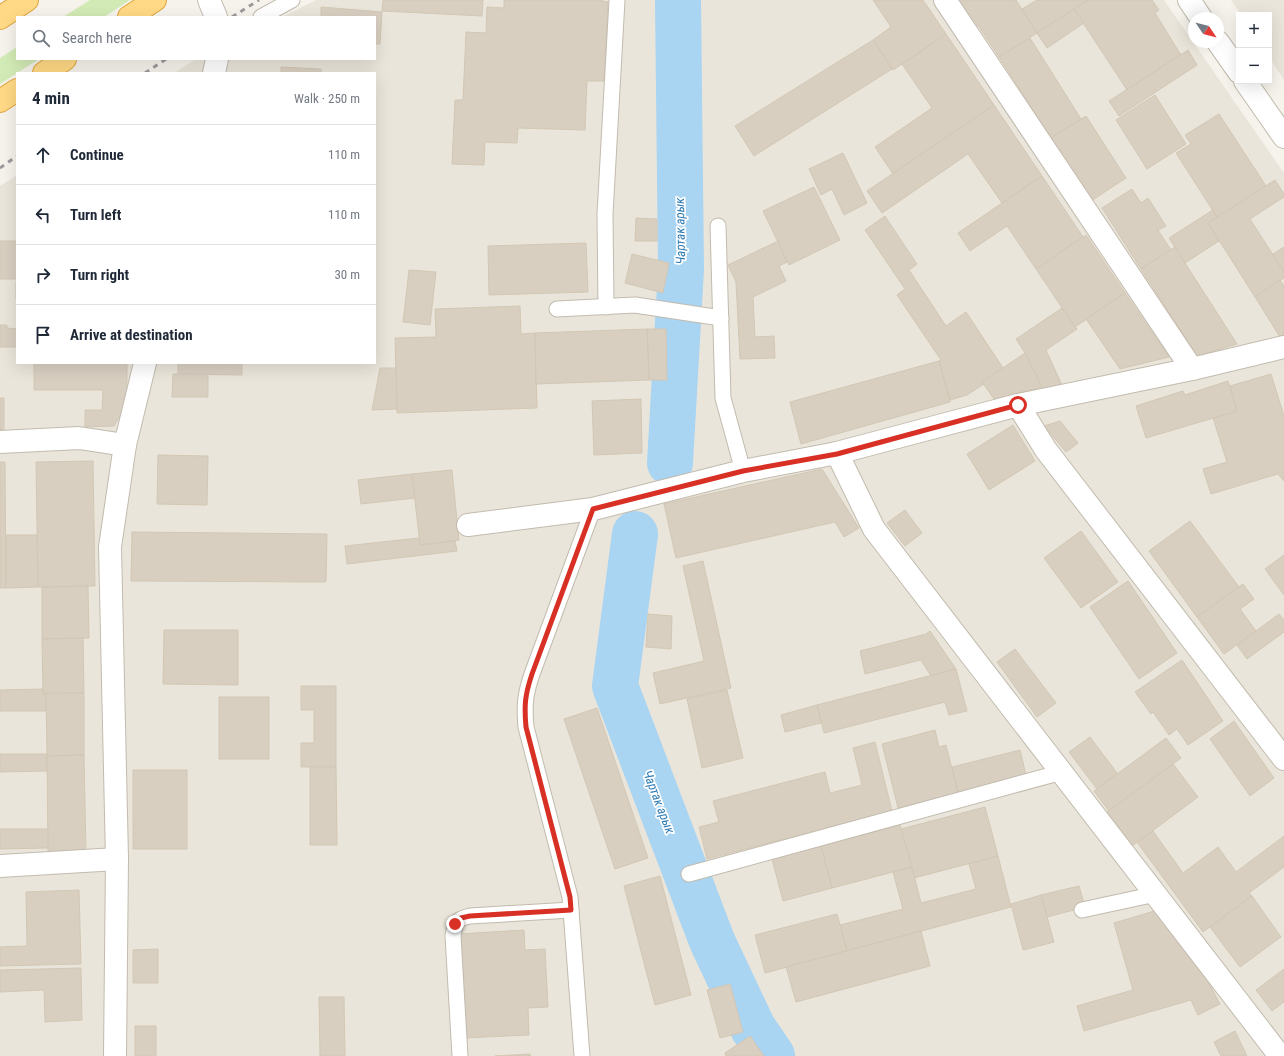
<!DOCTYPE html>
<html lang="en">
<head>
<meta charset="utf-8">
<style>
  :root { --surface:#fff; --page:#f2f2f3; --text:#1f2937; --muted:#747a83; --line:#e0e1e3 }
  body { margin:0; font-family:"Roboto Condensed",sans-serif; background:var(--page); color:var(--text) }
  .controls { position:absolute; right:12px; top:12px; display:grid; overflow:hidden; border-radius:0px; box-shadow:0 4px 16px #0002 }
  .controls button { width:36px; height:36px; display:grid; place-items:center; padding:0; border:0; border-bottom:1px solid var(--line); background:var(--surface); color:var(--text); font:20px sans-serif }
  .compass { position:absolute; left:1188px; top:12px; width:36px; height:36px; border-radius:50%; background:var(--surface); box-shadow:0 4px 16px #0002; rotate:125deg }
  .stop { position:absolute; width:12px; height:12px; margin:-9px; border:3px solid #d93025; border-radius:50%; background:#fff }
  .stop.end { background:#d93025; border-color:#fff; box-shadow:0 1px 4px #0008 }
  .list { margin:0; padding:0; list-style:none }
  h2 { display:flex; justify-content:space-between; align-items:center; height:52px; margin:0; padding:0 16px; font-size:17px }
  h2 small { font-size:13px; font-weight:400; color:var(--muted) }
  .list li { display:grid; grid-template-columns:26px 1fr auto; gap:12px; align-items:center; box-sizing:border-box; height:60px; padding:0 16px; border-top:1px solid var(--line) }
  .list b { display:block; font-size:15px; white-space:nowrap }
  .list em { font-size:13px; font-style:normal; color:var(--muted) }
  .icon { flex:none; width:22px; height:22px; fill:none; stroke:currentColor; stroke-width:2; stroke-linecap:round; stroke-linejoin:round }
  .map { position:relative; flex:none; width:1284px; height:1056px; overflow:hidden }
  .search { position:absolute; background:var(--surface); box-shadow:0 4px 16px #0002; left:16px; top:16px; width:360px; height:44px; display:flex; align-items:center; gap:10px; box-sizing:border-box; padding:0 14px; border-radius:0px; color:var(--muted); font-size:15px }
  .panel { position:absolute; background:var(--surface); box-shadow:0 4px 16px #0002; left:16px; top:72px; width:360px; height:292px; border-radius:0px }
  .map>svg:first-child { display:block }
</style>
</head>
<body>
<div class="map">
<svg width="1284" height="1056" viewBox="0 0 1284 1056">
  <rect width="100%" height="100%" fill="#f6f3ec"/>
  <!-- residential -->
  <g fill="#eae5da">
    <path d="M316 0H1164L1284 173V1056H0V186L17 175V363H375V73H174L196 59H375V17H282Z"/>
    <path d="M1231 0H1284V80L1269 57V15H1241Z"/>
  </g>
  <!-- green -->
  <g fill="#d2eab5">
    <path d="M90 0H130L104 17H63Z"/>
    <path d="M17 47V59H39L0 84V58Z"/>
  </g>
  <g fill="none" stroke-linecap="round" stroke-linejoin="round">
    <!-- river -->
    <g stroke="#a9d4f2" stroke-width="46">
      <path d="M670 463 681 269 678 0"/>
      <path d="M635 534 615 686 712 941 753 1028 772 1056"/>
    </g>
  </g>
  <!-- building -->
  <g fill="#d8cfc1" stroke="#d3c7b4">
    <path d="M383 0H483L482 16 382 11Z"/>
    <path d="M504 0H602V1L608 2 604 81H587L585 130 518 128 517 143 485 142 484 165 452 164 455 100H463L466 32 486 33 487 7 504 8Z"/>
    <path d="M873 0H923L946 34 893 70 873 40 891 27Z"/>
    <path d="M956 0H1016L1037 33 999 57 978 25 974 28Z"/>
    <path d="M1037 0H1088L1037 33 1022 9Z"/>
    <path d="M1088 0H1152L1159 10 1155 13 1181 55 1127 90 1074 9Z"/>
    <path d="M321 7 382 12 380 44H375V17H321Z"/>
    <path d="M1074 9 1084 23 1047 48 1037 33Z"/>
    <path d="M946 34 994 105 893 174 875 147 932 108 902 64Z"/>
    <path d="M1030 38 1081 119 1051 138 999 57Z"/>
    <path d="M873 40 892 69 754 156 735 126Z"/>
    <path d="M1188 50 1197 65 1119 116 1109 101Z"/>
    <path d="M281 67 321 69V73H281Z"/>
    <path d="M1155 95 1186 144 1147 169 1116 120Z"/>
    <path d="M994 105 1042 176 1002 203 968 154 882 213 867 191Z"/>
    <path d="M1219 114 1266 186 1217 217 1176 153 1191 144 1185 135Z"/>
    <path d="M1086 116 1126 178 1091 201 1051 138Z"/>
    <path d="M843 153 867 203 844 215 832 189 821 195 809 169Z"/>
    <path d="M1042 176 1083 237 1036 269 1007 226 970 251 958 233Z"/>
    <path d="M1275 180 1284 194V197L1250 219 1284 272V278L1255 297 1208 223Z"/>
    <path d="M814 187 840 240 789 265 763 211Z"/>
    <path d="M1132 189 1141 203 1148 198 1166 226 1158 230 1171 250 1141 269 1102 208Z"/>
    <path d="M1213 210 1217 217 1208 223 1219 241 1185 263 1169 238Z"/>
    <path d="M885 216 917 264 909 270 946 326 966 312 1003 368 982 382 984 384 967 395 950 400 939 361 941 360 897 295 905 289 865 230Z"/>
    <path d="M636 218 657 219V241H635Z"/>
    <path d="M1086 235 1125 293 1075 327 1036 269Z"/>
    <rect x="0" y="241" width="17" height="38"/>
    <path d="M778 241 787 262 779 266 786 281 753 297 755 337 774 336 775 358 740 359 736 282 728 265Z"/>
    <path d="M586 243 588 292 489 295 488 246Z"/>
    <path d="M1175 247 1185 263 1237 344 1197 356 1141 269Z"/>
    <path d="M1284 247V272L1273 254Z"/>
    <path d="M632 254 669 263 663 293 625 283Z"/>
    <path d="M409 270 436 272 430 325 403 322Z"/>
    <path d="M1280 280 1284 286V335L1280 337 1255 297Z"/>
    <rect x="16" y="282" width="1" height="16"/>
    <path d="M1125 293 1169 357 1120 369 1086 319Z"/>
    <path d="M520 306 521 334 535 333 537 408 397 413 395 338 436 337 435 309Z"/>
    <path d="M1062 308 1077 329 1046 350 1062 385 1043 389 1025 353 1016 339Z"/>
    <path d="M0 325H7V328L17 329V347H0Z"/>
    <path d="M647 329H666L667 380H649Z"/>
    <path d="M647 329 649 380 536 384 535 333Z"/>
    <path d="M1025 353 1042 387 994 399 982 382Z"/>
    <path d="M939 361 950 402 801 444 790 402Z"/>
    <path d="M34 363H127V404L114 426 85 427V410H102L103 390H34Z"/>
    <path d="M178 363H242V375L178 374Z"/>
    <path d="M380 368H396L397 409 372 410Z"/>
    <path d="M173 374H208V397H172Z"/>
    <path d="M1271 374 1284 416V481L1278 474 1211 494 1203 469 1227 462 1213 418 1237 411 1230 386Z"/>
    <path d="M1228 381 1237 411 1146 438 1136 406 1183 391 1185 395Z"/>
    <rect x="0" y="398" width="4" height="32"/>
    <path d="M641 399 642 453 594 455 592 401Z"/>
    <path d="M1060 421 1078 443 1066 452 1044 426Z"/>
    <path d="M1013 425 1035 461 989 490 967 454Z"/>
    <path d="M158 455 208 456 207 505 157 504Z"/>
    <path d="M93 461 95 586 38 587 36 462Z"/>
    <path d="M0 462H5L6 588H0Z"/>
    <path d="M822 469 859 528 844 537 835 522 676 558 664 504Z"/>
    <path d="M452 470 459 540 420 545 412 474Z"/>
    <path d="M412 474 415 498 361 504 358 480Z"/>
    <path d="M905 510 922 533 905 546 887 523Z"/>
    <path d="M1190 521 1239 587 1197 617 1149 551Z"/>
    <path d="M1081 531 1118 582 1081 608 1044 558Z"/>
    <path d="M132 532 327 534 326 582 131 581Z"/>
    <path d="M6 535H37L38 587 6 588Z"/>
    <path d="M419 538 420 545 455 541 457 551 347 564 345 546Z"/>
    <path d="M1284 555V595L1265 569Z"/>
    <path d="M703 561 731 688 660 704 653 673 704 661 683 566Z"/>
    <path d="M1128 581 1177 653 1139 679 1090 607Z"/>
    <path d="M1243 584 1254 599 1240 609 1256 631 1224 654 1197 617Z"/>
    <path d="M88 586 89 638 42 639V587Z"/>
    <path d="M648 614 672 616 671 649 646 647Z"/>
    <path d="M1279 614 1284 620V632L1247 659 1237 645Z"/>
    <path d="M164 630H238V685L163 684Z"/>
    <path d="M930 631 956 669 931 676 921 660 865 674 860 651 926 634Z"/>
    <path d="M83 638 84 693 43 694 42 639Z"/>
    <path d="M1015 649 1056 703 1037 717 997 662Z"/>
    <path d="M1182 660 1223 721 1188 745 1177 729 1169 735 1153 712 1151 714 1135 692Z"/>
    <path d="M956 669 967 711 949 715 945 702 824 733 817 705Z"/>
    <path d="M301 686H336V767H301V743H314V710H301Z"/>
    <path d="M43 689V694L46 693V711H0V690Z"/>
    <path d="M727 690 743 758 702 768 687 699Z"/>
    <path d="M46 693H84V755L47 756Z"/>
    <rect x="219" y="697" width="50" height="62"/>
    <path d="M817 705 821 723 785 732 781 715Z"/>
    <path d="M597 708 648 858 615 869 564 719Z"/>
    <path d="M1234 721 1274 778 1250 796 1210 739Z"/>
    <path d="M935 730 939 747 946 745 958 793 898 808 882 744Z"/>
    <path d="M1090 737 1117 773 1097 789 1069 752Z"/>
    <path d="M1166 738 1181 758 1109 811 1094 791Z"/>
    <path d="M875 742 892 811 707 859 699 827 719 822 713 801 825 772 830 793 862 785 853 748Z"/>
    <path d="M1020 750 1026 775 958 793 952 767Z"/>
    <path d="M0 754H47V771L0 772Z"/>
    <path d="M84 755 86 853H48L47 756Z"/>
    <path d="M1173 764 1198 797 1132 846 1107 812Z"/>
    <path d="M310 767H336L337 845H310Z"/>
    <rect x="133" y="770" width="54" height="79"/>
    <path d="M985 807 998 856 914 878 901 829Z"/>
    <path d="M900 825 912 867 832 888 821 846Z"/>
    <path d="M0 829H48V848L0 849Z"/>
    <path d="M1153 831 1183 873 1218 847 1236 872 1284 836V867L1249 893 1252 896 1203 932 1137 842Z"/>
    <path d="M821 846 832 888 783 901 772 859Z"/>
    <path d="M998 856 1011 907 847 951 840 925 903 909 893 872 912 867 921 903 976 889 969 864Z"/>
    <path d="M660 876 691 995 655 1005 624 886Z"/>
    <path d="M1079 886 1085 907 1047 917 1041 895Z"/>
    <path d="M79 890 81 964 0 966V947L27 946 26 892Z"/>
    <path d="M1041 895 1054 942 1023 950 1011 904Z"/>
    <path d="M1252 896 1281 937 1240 967 1210 927Z"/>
    <path d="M1158 910 1206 978 1220 1004 1198 1015 1191 1000 1084 1031 1077 1006 1133 990 1114 923Z"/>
    <path d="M837 914 847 951 765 973 755 935Z"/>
    <path d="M524 930 525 950 545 949 548 1007 528 1008 529 1035 464 1038 458 934Z"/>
    <path d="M921 931 930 966 796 1002 786 967Z"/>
    <path d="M158 949V983H133V950Z"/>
    <path d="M81 968 82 1020 45 1022 44 990 0 992V970Z"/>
    <path d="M1284 969V1002L1272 1011 1256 990Z"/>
    <path d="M730 984 743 1032 720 1038 707 990Z"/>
    <path d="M319 997H344L345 1056H320Z"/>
    <rect x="135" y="1026" width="21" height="30"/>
    <path d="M1235 1031 1247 1056H1221L1214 1042Z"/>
    <path d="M750 1036 764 1056H726L725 1053Z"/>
    <path d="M530 1054 531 1056H495Z"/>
  </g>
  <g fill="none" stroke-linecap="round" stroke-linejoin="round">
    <!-- service casing -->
    <g stroke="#c2bbae" stroke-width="17">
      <g id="service">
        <path d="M261 17 292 0"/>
        <path d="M718 226 723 398 743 471"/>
        <path d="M606 307 605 214 617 0"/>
        <path d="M557 309 635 305 721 318"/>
        <path d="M689 874 1062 772"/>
        <path d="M1082 910 1156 894"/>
        <path d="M460 1056 453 936C455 923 456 919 470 916L571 910"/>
        <path d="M582 1056 570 897 526 727C524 705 525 695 532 674L593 509"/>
      </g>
    </g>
    <!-- minor casing -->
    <g stroke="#c2bbae" stroke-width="24">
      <g id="minor">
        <path d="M209 0 216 17"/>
        <path d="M945 0 1192 369"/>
        <path d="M214 73 217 59"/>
        <path d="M1018 405 1046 450 1284 759"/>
        <path d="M0 442 79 438 125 445"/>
        <path d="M837 453 874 529 1280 1056"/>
        <path d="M468 525 593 509 743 471 837 453 1018 405 1192 369 1284 347"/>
        <path d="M0 866 117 859"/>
        <path d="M115 1056 117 859 110 547 125 445 145 363"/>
      </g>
    </g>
    <!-- tertiary casing -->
    <g stroke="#c2bbae" stroke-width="24">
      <g id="tertiary">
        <path d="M1189 0 1201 18"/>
        <path d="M1218 42 1239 72"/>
        <path d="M1245 81 1284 137"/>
      </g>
    </g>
    <!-- trunk casing -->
    <g stroke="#e0a43c" stroke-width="24">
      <g id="trunk">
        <path d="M129 17 155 0"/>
        <path d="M0 18 27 0"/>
        <path d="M44 73 65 59"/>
        <path d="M0 101 17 90"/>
      </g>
    </g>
    <!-- service -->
    <use href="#service" stroke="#fff" stroke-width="15"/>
    <!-- minor -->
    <use href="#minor" stroke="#fff" stroke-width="22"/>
    <!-- tertiary -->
    <use href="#tertiary" stroke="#fff" stroke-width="22"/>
    <!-- trunk -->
    <use href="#trunk" stroke="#ffd985" stroke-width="22"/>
    <!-- rail -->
    <g stroke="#9a9a9a" stroke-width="3" stroke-dasharray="5 5" stroke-linecap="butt">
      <path d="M232 17 259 0"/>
      <path d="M145 73 166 59"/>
      <path d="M0 168 17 156"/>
    </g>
  </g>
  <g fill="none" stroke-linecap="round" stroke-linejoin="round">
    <!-- route -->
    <path stroke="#d93025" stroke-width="5" d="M455 924 461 918 470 916 571 910 570 897 526 727C524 705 525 695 532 674L593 509 743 471 837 454 1018 405"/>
  </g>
  <g text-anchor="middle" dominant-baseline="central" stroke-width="3.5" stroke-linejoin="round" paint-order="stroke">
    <!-- water labels -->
    <g font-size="13" font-style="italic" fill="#2e7ab2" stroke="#fff">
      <text transform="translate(680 231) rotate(-91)">Чартак арык</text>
      <text transform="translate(659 802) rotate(69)">Чартак арык</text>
    </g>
  </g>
</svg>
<div class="controls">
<button>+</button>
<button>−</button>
</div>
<svg class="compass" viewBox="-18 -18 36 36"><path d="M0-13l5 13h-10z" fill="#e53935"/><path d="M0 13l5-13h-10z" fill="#747a83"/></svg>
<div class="stop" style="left:1018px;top:405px"></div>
<div class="stop end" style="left:455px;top:924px"></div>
<div class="search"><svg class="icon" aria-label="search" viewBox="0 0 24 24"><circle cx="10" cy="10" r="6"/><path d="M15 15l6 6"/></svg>Search here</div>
<section class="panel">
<h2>4 min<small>Walk · 250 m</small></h2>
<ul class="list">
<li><svg class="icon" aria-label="ahead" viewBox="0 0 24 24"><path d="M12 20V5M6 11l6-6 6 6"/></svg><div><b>Continue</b></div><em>110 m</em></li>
<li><svg class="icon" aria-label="left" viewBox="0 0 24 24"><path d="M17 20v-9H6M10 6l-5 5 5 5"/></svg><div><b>Turn left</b></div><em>110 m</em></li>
<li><svg class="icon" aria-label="right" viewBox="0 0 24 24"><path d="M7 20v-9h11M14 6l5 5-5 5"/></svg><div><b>Turn right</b></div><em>30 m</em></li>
<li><svg class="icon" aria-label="arrive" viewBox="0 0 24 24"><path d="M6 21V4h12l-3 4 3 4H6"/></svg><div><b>Arrive at destination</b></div></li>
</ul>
</section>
</div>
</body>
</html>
